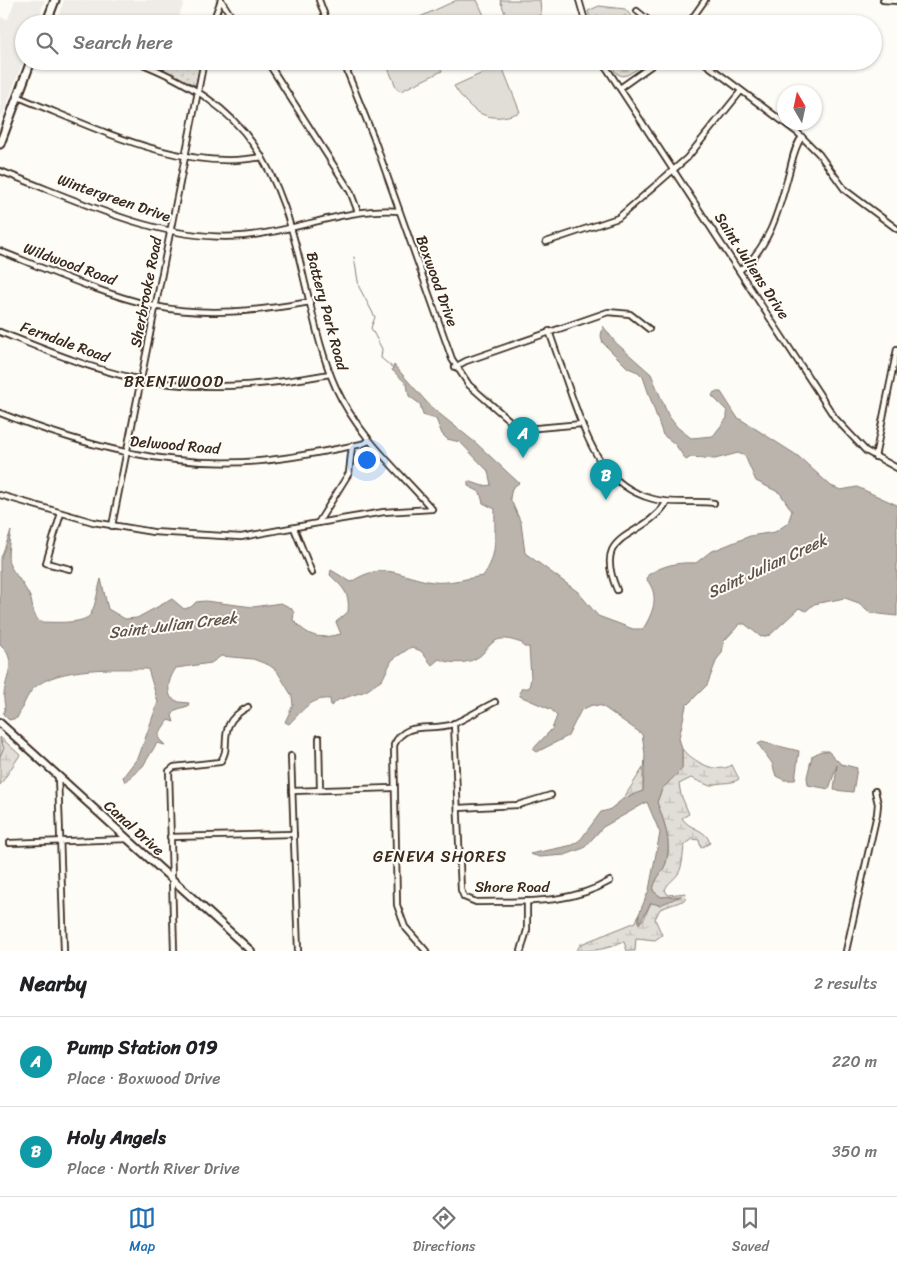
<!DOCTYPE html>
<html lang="en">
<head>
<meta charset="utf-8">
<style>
  :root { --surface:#fff; --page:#f6f6f6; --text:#202124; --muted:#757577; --line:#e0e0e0; --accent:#1f6fb2 }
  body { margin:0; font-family:Sriracha,sans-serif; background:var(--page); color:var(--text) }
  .compass { position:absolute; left:777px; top:85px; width:45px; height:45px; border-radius:50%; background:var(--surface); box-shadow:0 1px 4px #0004; rotate:351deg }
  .you { position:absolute; left:366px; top:459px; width:18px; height:18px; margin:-12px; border:4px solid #fff; border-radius:50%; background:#1a73e8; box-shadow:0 0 0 8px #1a73e833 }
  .badge { display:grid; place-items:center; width:32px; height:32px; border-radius:50%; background:var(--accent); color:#fff; font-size:16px; font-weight:700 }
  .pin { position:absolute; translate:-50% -41px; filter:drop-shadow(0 1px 2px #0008) }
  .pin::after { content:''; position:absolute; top:26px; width:18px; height:15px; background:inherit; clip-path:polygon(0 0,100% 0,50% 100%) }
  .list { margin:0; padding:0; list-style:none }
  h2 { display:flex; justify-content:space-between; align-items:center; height:65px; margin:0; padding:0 20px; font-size:21px }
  h2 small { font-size:16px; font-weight:400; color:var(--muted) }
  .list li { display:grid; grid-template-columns:32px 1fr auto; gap:15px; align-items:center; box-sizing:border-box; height:90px; padding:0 20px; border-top:1px solid var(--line) }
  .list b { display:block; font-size:19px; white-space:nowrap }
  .list p { margin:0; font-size:16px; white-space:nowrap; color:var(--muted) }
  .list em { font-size:16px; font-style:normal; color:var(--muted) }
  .icon { flex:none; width:28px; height:28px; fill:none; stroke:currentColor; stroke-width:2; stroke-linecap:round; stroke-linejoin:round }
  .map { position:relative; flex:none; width:897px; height:951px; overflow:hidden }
  .search { position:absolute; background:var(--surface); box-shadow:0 1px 4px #0004; left:15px; right:15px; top:15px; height:55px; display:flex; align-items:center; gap:12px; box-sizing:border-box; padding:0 18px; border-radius:28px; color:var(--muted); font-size:19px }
  .sheet { height:245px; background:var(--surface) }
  nav { display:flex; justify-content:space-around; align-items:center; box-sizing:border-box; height:70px; border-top:1px solid var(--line); background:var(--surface); font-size:14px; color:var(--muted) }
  nav a { display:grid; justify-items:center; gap:2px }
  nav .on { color:var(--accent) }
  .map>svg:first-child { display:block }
</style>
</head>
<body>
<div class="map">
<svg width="897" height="951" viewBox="0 0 897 951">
  <defs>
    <pattern id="forest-firs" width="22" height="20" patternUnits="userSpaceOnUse" patternTransform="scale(1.25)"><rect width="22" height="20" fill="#e1ded7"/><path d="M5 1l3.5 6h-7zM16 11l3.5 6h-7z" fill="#c2bfb8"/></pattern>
    <pattern id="wetland-marsh" width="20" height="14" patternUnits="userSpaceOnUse" patternTransform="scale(1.25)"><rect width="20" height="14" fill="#e1ded7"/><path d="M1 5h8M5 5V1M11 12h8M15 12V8" fill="none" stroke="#c2bfb8"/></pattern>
    <pattern id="park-dots" width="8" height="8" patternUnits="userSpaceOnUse" patternTransform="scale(1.25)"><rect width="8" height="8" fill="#e1ded7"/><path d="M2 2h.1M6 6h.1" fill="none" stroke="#c2bfb8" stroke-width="1.8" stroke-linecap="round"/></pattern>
  </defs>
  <rect width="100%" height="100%" fill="#fdfcf7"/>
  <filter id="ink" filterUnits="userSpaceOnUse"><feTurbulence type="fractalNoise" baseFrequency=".02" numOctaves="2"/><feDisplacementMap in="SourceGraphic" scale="10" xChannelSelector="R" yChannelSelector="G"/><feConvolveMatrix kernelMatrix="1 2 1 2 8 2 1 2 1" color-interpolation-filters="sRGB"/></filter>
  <g filter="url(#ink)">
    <!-- built -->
    <g fill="#efece7">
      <path d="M15 0H45L37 24H24V59L1 119 0 17 8 19Z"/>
      <path d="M64 0H185L176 24H56Z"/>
    </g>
    <!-- forest -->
    <g fill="url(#forest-firs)" stroke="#8e847a">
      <path d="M599 6 625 9 638 24H592L588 11Z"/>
      <path d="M609 61H651L627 75 622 76 616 73Z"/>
    </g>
    <!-- wetland -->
    <g fill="url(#wetland-marsh)" stroke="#8e847a">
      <path d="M0 737 20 755 0 785Z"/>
      <path d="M682 749C694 761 715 775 732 765L739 779C731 785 719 781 710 786L691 778 679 784 681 795 689 814 682 818C689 830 706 828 710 843L701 848 699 840 693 839 684 845C683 854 683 866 678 874 673 881 668 882 665 890L668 895 686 893 685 900 660 909 655 919 662 935 655 940 636 938 635 951H627L624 942C619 942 618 944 613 946 601 950 589 951 576 951L581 944 636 922 639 914V923L644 919 651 902 679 897H661L653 891C654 879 662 874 666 863 672 841 664 822 657 802L662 789 682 769Z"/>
      <path d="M643 768V791L623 799Z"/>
    </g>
    <!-- park -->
    <path fill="url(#park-dots)" stroke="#8e847a" d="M162 61H201L196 84 192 85 159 69Z"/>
    <!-- garden -->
    <g fill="#e1ded7" stroke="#8e847a">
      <path d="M457 0H477L488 24 409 22Z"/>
      <path d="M500 0H540L541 14 539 24H509Z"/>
      <path d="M385 61H436L442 71 401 91 397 89Z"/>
      <path d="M498 66 503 69 520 112C489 125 471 113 454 86Z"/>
    </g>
    <!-- water -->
    <g fill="#bbb4ad" stroke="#887d74">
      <path d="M603 326 615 342 651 374 668 415 677 427 691 438 713 436 727 418V411L712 396 714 392H721L737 417 798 456 831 486 841 490 857 487 897 505V616L871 613 859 603 845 598 814 604 806 611 799 608 770 635 761 637 745 624H740L724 641 722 653 717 659 707 685 686 706 679 738 682 749V769L662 789 657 802C664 822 672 841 666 863 662 874 654 879 653 891L661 897 681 896 660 905 651 903 639 924V914L649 890 660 833 647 802 603 827 584 848 565 855 540 857 530 854 573 845 581 839 601 812 609 810 623 799 643 791 645 754 642 734 602 706 592 705 581 710 568 736 537 752 533 749 552 729 557 716 552 710 520 696 519 693 522 688H529L531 678 529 647H524L522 643C514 641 504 636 495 641 489 644 486 651 481 655 469 665 451 664 439 659L432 665 421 651 411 647 392 660 382 680 366 691 338 700 331 706 330 699C311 697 301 712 289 724L285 722 293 705 292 696 277 671 269 665 253 659 221 656 211 663 176 668C170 677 166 687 171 698L179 702 189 703 188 706 175 710 172 716 174 722 168 720 159 733V739L165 745 157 743 143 766 125 782 123 777 139 756 158 702 148 669C118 669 58 666 34 688 27 694 22 709 17 718L9 720 3 714C7 707 3 702 4 694 6 675 18 660 0 644V560L11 531C4 573 10 561 28 593 35 604 29 611 40 622 52 622 84 625 91 614 96 604 98 589 101 579L108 609 125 619 137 618 172 599 184 609 191 607 196 602 205 601 253 607 281 603 291 608 294 613 293 620C310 638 318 639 341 634L336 622 348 612C350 592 343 588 330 575L331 570 351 582C385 560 399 577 433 582 448 584 468 578 483 576 499 555 494 535 495 509L483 503 480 492 468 486V481L483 486 491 485 488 471 460 442 447 439 442 434 436 419 423 415 420 404 409 396 407 384 392 370 394 365 431 407 477 444 519 483 512 488 510 498 521 523 525 553 578 592 598 616 633 629H643C653 613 660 596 647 580L648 575C663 565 678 562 696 563L710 552 750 536 775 532 788 523 792 511 780 493 756 481 745 456 738 453 715 459 691 457 686 460 675 444 663 435 643 377 638 372 628 368 603 343 601 336Z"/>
      <path d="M762 742 799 751 795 780H784L776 776 772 763 758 744Z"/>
      <path d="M821 751H828L841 764 857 768 853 792 834 790 837 765 829 789 808 785 807 777 812 756Z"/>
    </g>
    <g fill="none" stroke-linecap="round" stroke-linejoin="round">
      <!-- stream -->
      <g stroke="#887d74" stroke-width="1">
        <path d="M354 257 359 287 375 317 371 328 382 349 381 358 393 368"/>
        <path d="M0 739 4 748 0 756"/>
      </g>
      <!-- street casing -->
      <g stroke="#3b2a1e" stroke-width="8">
        <g id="street">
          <path d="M221 0 236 24"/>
          <path d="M319 0 328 24"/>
          <path d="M579 0 586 24"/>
          <path d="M883 0 897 1"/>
          <path d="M637 11 653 24"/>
          <path d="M212 24 221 0"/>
          <path d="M688 24 705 0"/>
          <path d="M135 61C252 106 279 167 305 283 314 319 321 355 336 388 358 436 398 470 432 509L384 512 318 523"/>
          <path d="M267 61 350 191 358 212"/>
          <path d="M343 61 373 136 452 359 469 385 517 427 526 429 582 424"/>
          <path d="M602 61 835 418 866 451 897 468"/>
          <path d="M702 61 798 133 819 154 845 190 897 229"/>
          <path d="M620 88 658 61"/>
          <path d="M18 97C92 126 181 173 262 157"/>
          <path d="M0 171C76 199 160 243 243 236 296 232 345 207 399 211"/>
          <path d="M546 242 618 218 687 158 741 91"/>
          <path d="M0 251C50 271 102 294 154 306 205 317 260 311 310 302"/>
          <path d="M740 270C770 247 779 209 789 173 792 162 794 147 802 137"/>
          <path d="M549 331C557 354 565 377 573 400 589 444 604 486 653 499 674 505 693 500 714 503"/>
          <path d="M0 332C43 349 88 368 133 378 199 392 264 386 330 374"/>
          <path d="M455 367 466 361 608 312 630 314 649 329"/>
          <path d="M0 413C84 446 169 469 260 461 294 458 328 451 362 444L369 441"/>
          <path d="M875 457 897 349"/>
          <path d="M0 495 93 522 153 532 241 537 318 523 349 473 352 446"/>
          <path d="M61 513 46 563 70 569"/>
          <path d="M112 526 204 61"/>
          <path d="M294 528 312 573"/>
          <path d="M617 590C591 529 641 542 667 502"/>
          <path d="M454 723 461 890 464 897 476 902C522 901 569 905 610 881"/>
          <path d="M319 738 320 790"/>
          <path d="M291 756 298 951"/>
          <path d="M58 776 64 951"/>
          <path d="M292 791 393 788"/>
          <path d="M458 808 518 805 551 795"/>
          <path d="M170 837 294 834"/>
          <path d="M10 843 128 839"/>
          <path d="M174 951 169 771 174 767 220 762C234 746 213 726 248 707"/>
          <path d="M426 951 405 927 397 905 394 745C406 719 431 732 453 724 467 718 481 709 495 702"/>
          <path d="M521 951 527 930V901"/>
          <path d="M846 951 877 814 878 804 875 791"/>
        </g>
      </g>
      <!-- secondary casing -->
      <g stroke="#3b2a1e" stroke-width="10">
        <path id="secondary" d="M0 723 251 951"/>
      </g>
      <!-- primary casing -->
      <g stroke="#3b2a1e" stroke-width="11">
        <g id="primary">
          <path d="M46 24 55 0"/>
          <path d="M0 144 31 61"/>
        </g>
      </g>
      <!-- street -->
      <use href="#street" stroke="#fdfcf7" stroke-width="4.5"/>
      <!-- secondary -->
      <use href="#secondary" stroke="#fdfcf7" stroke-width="6"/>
      <!-- primary -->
      <use href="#primary" stroke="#fdfcf7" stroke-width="7"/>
    </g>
  </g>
  <g text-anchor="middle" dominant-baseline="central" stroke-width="4" stroke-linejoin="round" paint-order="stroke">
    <!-- street labels -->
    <g font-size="15" fill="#3b2a1e" stroke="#fdfcf7">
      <text transform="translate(114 198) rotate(19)">Wintergreen Drive</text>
      <text transform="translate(70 264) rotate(20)">Wildwood Road</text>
      <text transform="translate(752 266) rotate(57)">Saint Juliens Drive</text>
      <text transform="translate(437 281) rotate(70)">Boxwood Drive</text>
      <text transform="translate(146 292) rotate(-79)">Sherbrooke Road</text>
      <text transform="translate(327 311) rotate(75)">Battery Park Road</text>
      <text transform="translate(65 342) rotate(20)">Ferndale Road</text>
      <text transform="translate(175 445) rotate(5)">Delwood Road</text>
      <text transform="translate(134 828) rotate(42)">Canal Drive</text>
      <text x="512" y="887">Shore Road</text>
    </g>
    <!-- neighbourhood labels -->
    <g font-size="16" letter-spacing="1" fill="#3b2a1e" stroke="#fdfcf7">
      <text x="174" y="381">BRENTWOOD</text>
      <text x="440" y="856">GENEVA SHORES</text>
    </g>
    <!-- water labels -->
    <g font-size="16" font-style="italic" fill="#615349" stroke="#fdfcf7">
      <text transform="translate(767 566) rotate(-25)">Saint Julian Creek</text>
      <text transform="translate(173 625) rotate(-7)">Saint Julian Creek</text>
    </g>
  </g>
</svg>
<svg class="compass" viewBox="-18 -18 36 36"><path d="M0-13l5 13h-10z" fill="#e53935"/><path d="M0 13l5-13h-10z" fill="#757577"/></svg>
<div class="you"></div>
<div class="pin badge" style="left:523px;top:458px;background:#0f9aa8">A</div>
<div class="pin badge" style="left:606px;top:500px;background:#0f9aa8">B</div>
<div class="search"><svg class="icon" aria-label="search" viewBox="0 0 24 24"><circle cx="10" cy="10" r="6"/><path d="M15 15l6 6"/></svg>Search here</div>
</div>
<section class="sheet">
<h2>Nearby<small>2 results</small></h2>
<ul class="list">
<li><span class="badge" style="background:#0f9aa8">A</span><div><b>Pump Station 019</b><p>Place · Boxwood Drive</p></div><em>220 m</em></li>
<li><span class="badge" style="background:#0f9aa8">B</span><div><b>Holy Angels</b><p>Place · North River Drive</p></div><em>350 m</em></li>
</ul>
</section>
<nav>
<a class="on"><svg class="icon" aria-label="map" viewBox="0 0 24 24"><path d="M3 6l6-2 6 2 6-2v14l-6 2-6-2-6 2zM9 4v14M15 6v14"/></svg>Map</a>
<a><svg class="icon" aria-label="directions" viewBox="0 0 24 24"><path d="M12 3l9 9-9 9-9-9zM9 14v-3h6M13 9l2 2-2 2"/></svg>Directions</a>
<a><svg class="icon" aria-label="saved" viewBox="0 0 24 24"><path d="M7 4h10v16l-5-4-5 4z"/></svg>Saved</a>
</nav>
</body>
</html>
